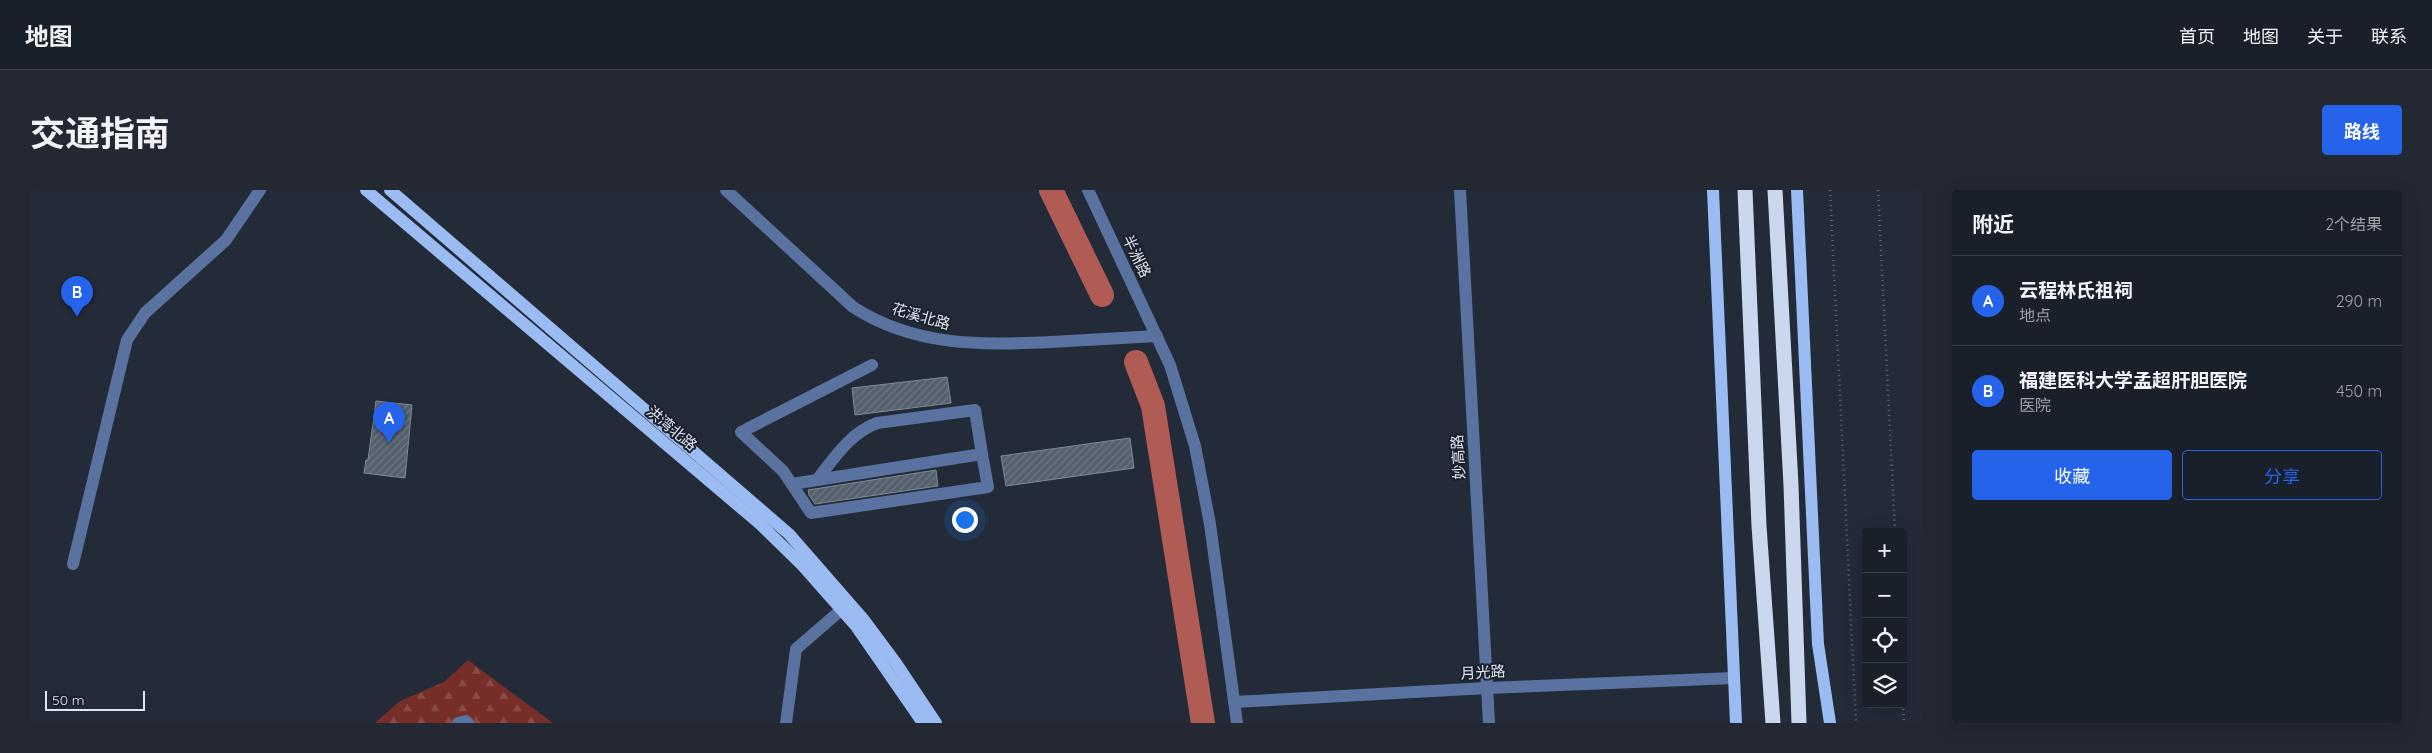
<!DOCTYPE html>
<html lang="zh">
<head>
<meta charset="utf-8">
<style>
  :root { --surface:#1a202a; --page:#232832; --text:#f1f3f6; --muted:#9fa3a8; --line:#383e47; --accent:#2563eb }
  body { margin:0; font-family:Quicksand,"Noto Sans SC",sans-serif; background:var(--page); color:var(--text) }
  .controls { position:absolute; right:15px; bottom:15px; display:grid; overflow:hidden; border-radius:5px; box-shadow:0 5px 20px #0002 }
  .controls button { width:45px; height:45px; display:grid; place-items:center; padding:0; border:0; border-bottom:1px solid var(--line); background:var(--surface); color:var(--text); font:25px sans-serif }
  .scale { position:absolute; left:15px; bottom:12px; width:100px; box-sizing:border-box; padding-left:5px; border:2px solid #e0e5ef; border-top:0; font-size:14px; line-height:18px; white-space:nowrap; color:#e0e5ef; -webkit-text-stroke:4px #19212e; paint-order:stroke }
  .you { position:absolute; left:934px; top:329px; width:18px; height:18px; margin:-12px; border:4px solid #fff; border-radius:50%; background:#1a73e8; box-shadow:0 0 0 8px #1a73e833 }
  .badge { display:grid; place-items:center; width:32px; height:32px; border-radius:50%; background:var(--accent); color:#fff; font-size:16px; font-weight:700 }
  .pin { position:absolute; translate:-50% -41px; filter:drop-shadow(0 1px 2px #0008) }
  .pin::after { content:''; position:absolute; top:26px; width:18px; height:15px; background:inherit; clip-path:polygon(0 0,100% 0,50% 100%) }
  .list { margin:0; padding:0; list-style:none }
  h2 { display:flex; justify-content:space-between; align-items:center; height:65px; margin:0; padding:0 20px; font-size:21px }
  h2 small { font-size:16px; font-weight:400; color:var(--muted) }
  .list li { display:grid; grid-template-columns:32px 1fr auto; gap:15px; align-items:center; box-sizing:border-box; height:90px; padding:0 20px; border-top:1px solid var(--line) }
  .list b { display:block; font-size:19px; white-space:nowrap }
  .list p { margin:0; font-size:16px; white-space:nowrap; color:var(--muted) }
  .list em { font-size:16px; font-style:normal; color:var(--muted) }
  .actions { display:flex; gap:10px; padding:15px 20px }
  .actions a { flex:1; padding:11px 0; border:1px solid var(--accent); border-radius:5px; text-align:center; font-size:18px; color:var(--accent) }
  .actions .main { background:var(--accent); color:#fff }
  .icon { flex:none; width:28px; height:28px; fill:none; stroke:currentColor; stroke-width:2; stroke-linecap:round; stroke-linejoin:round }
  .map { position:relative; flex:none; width:1892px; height:533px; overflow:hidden; border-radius:5px }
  header { display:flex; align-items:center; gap:30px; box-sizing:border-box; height:70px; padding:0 25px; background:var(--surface); border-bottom:1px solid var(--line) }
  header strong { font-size:24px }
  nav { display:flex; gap:28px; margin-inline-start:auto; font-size:18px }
  .intro { display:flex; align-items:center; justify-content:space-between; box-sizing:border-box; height:120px; padding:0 30px }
  h1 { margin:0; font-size:35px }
  .button { padding:12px 22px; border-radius:5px; background:var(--accent); color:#fff; font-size:18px; font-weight:700 }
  main { display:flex; gap:30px; padding:0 30px }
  aside { flex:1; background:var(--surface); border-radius:5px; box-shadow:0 5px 20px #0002 }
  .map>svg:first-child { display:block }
</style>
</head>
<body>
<header>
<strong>地图</strong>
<nav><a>首页</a><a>地图</a><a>关于</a><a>联系</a></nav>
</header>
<div class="intro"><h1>交通指南</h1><a class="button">路线</a></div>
<main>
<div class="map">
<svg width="1892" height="533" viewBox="0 0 1892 533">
  <defs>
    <pattern id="forest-firs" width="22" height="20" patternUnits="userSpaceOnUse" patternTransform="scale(1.25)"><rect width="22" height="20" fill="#772d28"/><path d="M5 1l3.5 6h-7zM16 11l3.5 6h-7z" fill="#8a4b48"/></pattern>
    <pattern id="building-hatch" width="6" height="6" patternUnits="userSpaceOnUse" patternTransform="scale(1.25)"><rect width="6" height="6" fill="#565f6e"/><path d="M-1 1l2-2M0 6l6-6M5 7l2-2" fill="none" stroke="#6e7683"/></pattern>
  </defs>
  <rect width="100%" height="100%" fill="#232b38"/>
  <!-- forest -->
  <path fill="url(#forest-firs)" d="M438 470 523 533H345L370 511 414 492Z"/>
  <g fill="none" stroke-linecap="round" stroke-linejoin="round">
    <!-- river -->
    <g stroke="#b05c54" stroke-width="24">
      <path d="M1021 0 1072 105"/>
      <path d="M1106 172 1123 216 1173 533"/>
    </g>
  </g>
  <!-- building -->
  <g fill="url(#building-hatch)" stroke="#7f899a">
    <path d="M917 187 921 213 825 225 822 198Z"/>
    <path d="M346 211 382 215 375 288 334 283 336 270H338Z"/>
    <path d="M1100 248 1104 278 976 296 971 266Z"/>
    <path d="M906 280 908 296 785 314 779 305 778 300Z"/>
  </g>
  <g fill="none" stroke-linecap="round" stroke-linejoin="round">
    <!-- path -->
    <g stroke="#626975" stroke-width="2.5" stroke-dasharray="1 4" stroke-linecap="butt">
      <path d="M1800 0 1826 533"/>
      <path d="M1848 0 1865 342"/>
      <path d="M1873 514 1874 533"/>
    </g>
    <!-- minor -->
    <g stroke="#5972a0" stroke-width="12">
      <path d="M696 0 823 117C885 157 950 155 1021 152 1056 150 1092 148 1127 146"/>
      <path d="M1058 0 1140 175 1165 256 1180 334 1207 533"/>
      <path d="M1430 0 1459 533"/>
      <path d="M842 175 711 242 753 281 781 323 958 297 952 264"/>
      <path d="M762 294 787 290 952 264 945 220 847 233C820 243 804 268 787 290"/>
      <path d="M43 374 97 150 115 123 196 50 230 0"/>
      <path d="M1204 512 1457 498 1704 488"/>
      <path d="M428 533 436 531 438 533"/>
      <path d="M756 533 766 459 819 413"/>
    </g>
    <!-- major -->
    <g stroke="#9bbbf3" stroke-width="12">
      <path d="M336 0 730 334 773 376 826 436 893 533"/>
      <path d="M360 0 759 344 834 430 866 473 906 533"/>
      <path d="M1683 0 1706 533"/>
      <path d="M1767 0 1788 454 1800 533"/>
    </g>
    <!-- highway -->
    <g stroke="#cad7ee" stroke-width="15">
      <path d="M1715 0 1729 336 1743 533"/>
      <path d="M1745 0 1761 295 1769 533"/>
    </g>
  </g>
  <g text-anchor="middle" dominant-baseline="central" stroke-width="4" stroke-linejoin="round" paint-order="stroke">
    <!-- street labels -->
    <g font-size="15" fill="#e0e5ef" stroke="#19212e">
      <text transform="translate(1107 66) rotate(64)">半洲路</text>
      <text transform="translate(891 126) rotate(16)">花溪北路</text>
      <text transform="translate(642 238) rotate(40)">洪湾北路</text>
      <text transform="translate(1428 267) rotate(-93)">妙高路</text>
      <text transform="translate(1453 482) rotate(-3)">月光路</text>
    </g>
  </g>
</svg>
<div class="controls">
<button>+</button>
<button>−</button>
<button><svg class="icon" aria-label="locate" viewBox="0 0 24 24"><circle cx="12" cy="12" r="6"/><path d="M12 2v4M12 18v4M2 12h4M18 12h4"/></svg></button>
<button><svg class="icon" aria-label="layers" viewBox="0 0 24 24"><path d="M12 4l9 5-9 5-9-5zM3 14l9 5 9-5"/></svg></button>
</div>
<div class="scale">50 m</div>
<div class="you"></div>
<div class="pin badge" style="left:359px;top:253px">A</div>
<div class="pin badge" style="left:47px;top:127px">B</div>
</div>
<aside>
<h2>附近<small>2个结果</small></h2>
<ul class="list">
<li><span class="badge">A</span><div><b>云程林氏祖祠</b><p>地点</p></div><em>290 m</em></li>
<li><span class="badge">B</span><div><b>福建医科大学孟超肝胆医院</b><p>医院</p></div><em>450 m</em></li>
</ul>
<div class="actions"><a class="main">收藏</a><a>分享</a></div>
</aside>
</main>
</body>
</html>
